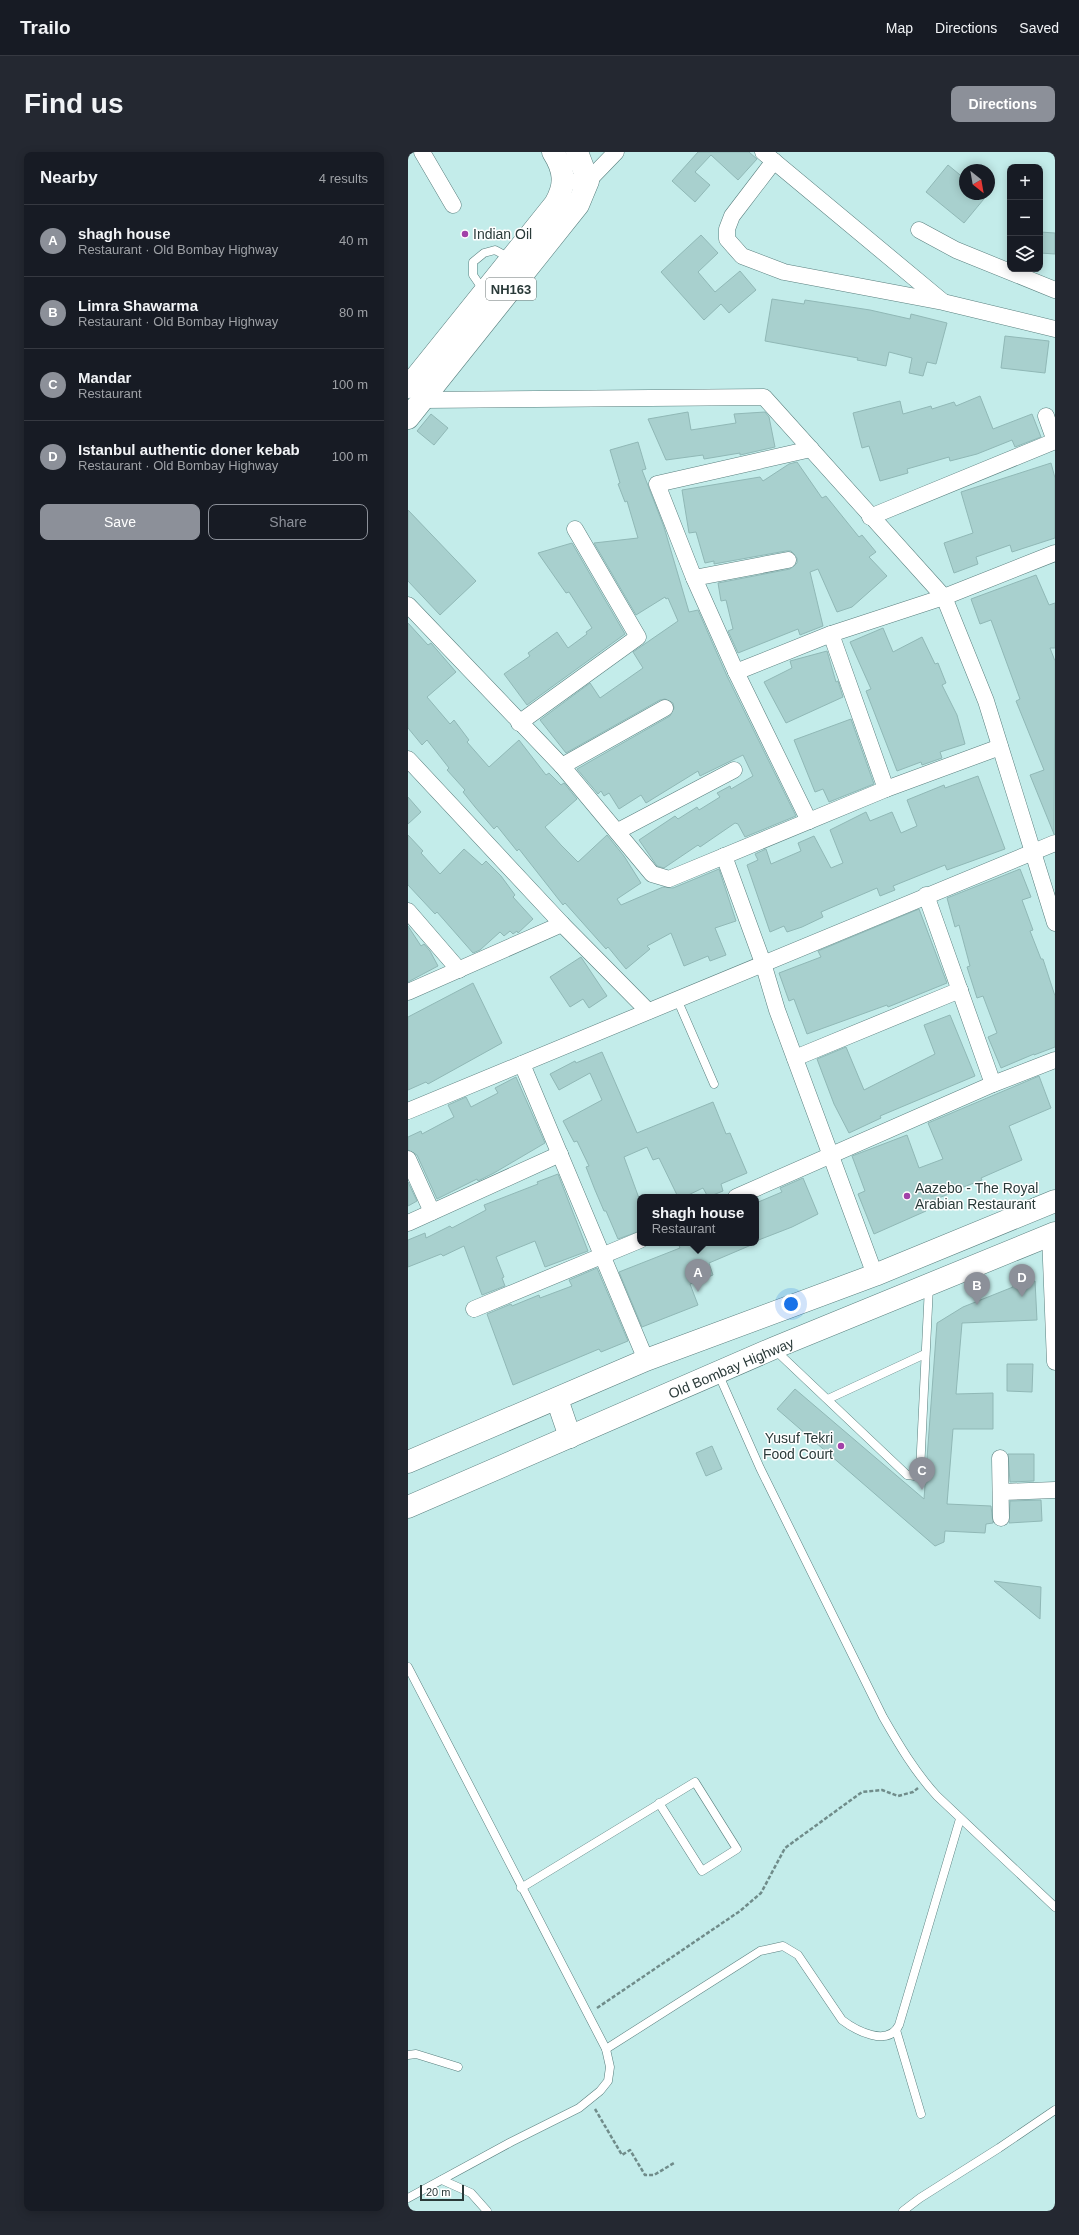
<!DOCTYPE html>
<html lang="en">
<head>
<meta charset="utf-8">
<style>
  :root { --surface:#171b24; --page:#242831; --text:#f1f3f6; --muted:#9ea1a6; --line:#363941; --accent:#8c9099 }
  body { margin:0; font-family:Helvetica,sans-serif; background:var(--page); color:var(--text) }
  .controls { position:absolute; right:12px; top:12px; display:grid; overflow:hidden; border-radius:8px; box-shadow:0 2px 10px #0003 }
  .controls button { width:36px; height:36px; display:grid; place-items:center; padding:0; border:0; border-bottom:1px solid var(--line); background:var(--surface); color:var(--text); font:20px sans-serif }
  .compass { position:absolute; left:551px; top:12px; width:36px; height:36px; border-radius:50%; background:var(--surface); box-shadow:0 2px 10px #0003; rotate:149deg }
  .scale { position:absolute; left:12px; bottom:10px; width:44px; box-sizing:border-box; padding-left:4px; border:2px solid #2a3a39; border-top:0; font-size:11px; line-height:14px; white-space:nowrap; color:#2a3a39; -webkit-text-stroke:3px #fff; paint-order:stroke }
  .you { position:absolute; left:383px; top:1152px; width:14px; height:14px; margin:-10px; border:3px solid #fff; border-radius:50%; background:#1a73e8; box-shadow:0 0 0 6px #1a73e833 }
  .badge { display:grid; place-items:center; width:26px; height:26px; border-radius:50%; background:var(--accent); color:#fff; font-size:13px; font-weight:700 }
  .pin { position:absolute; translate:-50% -33px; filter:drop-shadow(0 1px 2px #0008) }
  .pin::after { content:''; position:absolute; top:21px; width:14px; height:12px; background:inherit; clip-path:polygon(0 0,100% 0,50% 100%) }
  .popup { position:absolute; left:229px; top:1042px; width:122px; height:52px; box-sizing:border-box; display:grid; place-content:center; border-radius:8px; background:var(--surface); filter:drop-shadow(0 1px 3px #0005); font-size:13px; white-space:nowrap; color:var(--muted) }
  .popup b { font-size:15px; color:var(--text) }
  .popup::after { content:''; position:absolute; left:50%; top:100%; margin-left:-8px; border:8px solid transparent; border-top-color:var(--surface) }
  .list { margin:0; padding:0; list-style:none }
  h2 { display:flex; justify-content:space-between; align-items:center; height:52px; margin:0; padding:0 16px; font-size:17px }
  h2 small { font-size:13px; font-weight:400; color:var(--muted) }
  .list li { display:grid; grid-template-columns:26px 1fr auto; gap:12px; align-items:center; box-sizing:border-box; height:72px; padding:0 16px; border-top:1px solid var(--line) }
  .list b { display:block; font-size:15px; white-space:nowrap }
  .list p { margin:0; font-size:13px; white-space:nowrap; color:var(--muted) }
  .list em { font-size:13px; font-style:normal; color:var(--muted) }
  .actions { display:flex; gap:8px; padding:12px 16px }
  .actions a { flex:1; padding:9px 0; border:1px solid var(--accent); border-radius:8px; text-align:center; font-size:14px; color:var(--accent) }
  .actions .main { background:var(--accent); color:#fff }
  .icon { flex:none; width:22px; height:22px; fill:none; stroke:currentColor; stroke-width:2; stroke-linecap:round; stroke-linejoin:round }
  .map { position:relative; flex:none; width:647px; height:2059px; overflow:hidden; border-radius:8px }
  header { display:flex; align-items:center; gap:24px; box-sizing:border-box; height:56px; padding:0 20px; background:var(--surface); border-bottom:1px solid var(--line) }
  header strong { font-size:19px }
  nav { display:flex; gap:22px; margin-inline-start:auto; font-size:14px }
  .intro { display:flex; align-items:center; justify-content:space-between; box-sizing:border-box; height:96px; padding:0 24px }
  h1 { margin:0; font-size:28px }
  .button { padding:10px 18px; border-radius:8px; background:var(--accent); color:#fff; font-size:14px; font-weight:700 }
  main { display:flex; gap:24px; padding:0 24px }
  aside { flex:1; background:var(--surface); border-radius:8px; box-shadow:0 2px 10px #0003 }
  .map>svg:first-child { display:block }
</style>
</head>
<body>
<header>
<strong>Trailo</strong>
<nav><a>Map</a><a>Directions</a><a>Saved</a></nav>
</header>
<div class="intro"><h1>Find us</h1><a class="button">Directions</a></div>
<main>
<aside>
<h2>Nearby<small>4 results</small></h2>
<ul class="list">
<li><span class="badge">A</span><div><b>shagh house</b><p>Restaurant · Old Bombay Highway</p></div><em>40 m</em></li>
<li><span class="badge">B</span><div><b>Limra Shawarma</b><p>Restaurant · Old Bombay Highway</p></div><em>80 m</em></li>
<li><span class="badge">C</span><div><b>Mandar</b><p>Restaurant</p></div><em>100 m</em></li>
<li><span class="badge">D</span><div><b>Istanbul authentic doner kebab</b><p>Restaurant · Old Bombay Highway</p></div><em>100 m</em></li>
</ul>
<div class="actions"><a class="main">Save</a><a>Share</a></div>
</aside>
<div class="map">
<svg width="647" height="2059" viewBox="0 0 647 2059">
  <rect width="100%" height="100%" fill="#c3ecea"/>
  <!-- building -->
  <g fill="#a8d0ce" stroke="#90b8b6">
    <path d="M290 0H341L349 7 330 28 303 3 287 20 302 33 287 50 264 29Z"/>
    <path d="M540 13 557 27V42H580L556 71 518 40Z"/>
    <path d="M632 80 647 81V102L632 101Z"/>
    <path d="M293 83 310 101 290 120 307 140 332 119 348 138 321 161 313 152 296 168 253 120Z"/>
    <path d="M364 147 396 152 397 148 462 158 502 167 503 162 539 171 528 212 519 210 515 224 501 221 504 206 481 200 478 214 449 208 450 206 357 189Z"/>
    <path d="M597 184 641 189 637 221 593 216Z"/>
    <path d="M572 244 585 277 624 262 633 285 607 295 604 288 569 302 542 309 541 305 499 317 500 321 472 329 461 294 454 296 445 261 492 249 495 262 523 254 524 257 546 250 548 254Z"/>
    <path d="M280 260 283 278 328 271 326 262 357 260 361 265 367 295 332 303V301L296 307 295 303 258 308 240 267Z"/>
    <path d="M23 262 40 276 26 293 9 279Z"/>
    <path d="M230 290 238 317 234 318 256 375 281 460 290 458 319 524 388 664 337 685 330 672 327 671 292 695 290 693 256 716 249 714 231 688 267 664 270 667 289 655 291 658 312 645 309 641 322 634 323 637 345 624 335 603 292 624 290 619 238 651 233 643 211 657 201 641 196 644 193 639 190 642 169 617 262 564 266 556 265 551 257 547 252 548 158 601 132 568 182 531 192 546 235 516 225 500 270 469 260 446 258 447 257 445 228 463 186 391 230 386 219 349 217 350 210 332 212 331 202 298Z"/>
    <path d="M389 310 414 346 418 344 451 385 454 383 468 400 461 405 479 424 444 455 429 460 410 417 402 420 415 474 392 483 390 477 330 501 320 479 325 477 318 448 313 449 310 431 382 417 389 411V406L383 399H378L306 412V409L297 411 288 380 281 381 274 338 352 325 355 329 381 312Z"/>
    <path d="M643 311 647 326V386L604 400 602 393 568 405 570 412 546 421 536 391 565 381 553 340Z"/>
    <path d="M0 358 68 429 32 463 0 429Z"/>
    <path d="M164 391 217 482 119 553 96 522 122 504 120 501 149 480 160 496 179 482 178 480 184 476 161 440 158 441 130 401Z"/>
    <path d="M628 423 641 453 647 451V496H642L647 509 646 682 622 623 636 618 608 549 612 547 583 468 572 472 563 447Z"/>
    <path d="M0 471 20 493 23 491 48 520 19 545 42 572 46 568 61 588 59 590 81 615 111 588 138 623 141 621 153 633 156 631 169 647 137 675 153 693 170 710 199 683 216 704 233 731 209 747 213 753 255 735 265 736 311 717 328 769 307 776 318 803 302 809 300 804 276 814 263 781 239 794 242 797 218 817 200 795 198 797 157 751 155 753 111 697 109 699 89 674 86 677 67 655 55 640 57 638 39 618 41 616 19 588 14 593 0 576Z"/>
    <path d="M475 476 485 500 514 485 527 512 530 511 538 531 534 533 549 563 557 592 532 600 534 606 514 613 513 610 489 619 458 539 463 537 442 490Z"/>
    <path d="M419 499 428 530 430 529 435 545 378 571 356 530 384 516 382 509Z"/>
    <path d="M443 567 466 632 421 650 415 637 407 640 386 588Z"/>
    <path d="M570 624 597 697 539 718 537 713 485 734 487 738 472 744 469 736 413 760 415 765 394 775 379 780 376 774 362 780 339 713 350 708 347 702 358 697 363 712 393 699 390 691 406 684 423 716 435 711 422 678 458 660 462 669 484 660 493 681 509 674 499 648 536 633 537 636Z"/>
    <path d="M0 645 13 660 0 672Z"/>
    <path d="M0 683 15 699 13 701 32 722 56 697 74 713 78 709 93 724 107 743 105 745 125 767 110 781 109 779 105 782 102 779 96 784 92 780 72 798 65 801 29 760 27 762 0 733Z"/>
    <path d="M612 717 623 745 614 748 625 778 622 779 633 807H635L647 844V895L626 903V902L593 916 580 885 589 881 575 844 569 846 559 815 562 814 551 773 547 775 539 746Z"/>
    <path d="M511 757 539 831 480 855 479 853 399 882 386 847 381 849 371 821 413 805 410 799Z"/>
    <path d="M0 774 13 794 16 792 22 799 30 814 0 830Z"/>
    <path d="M173 805 199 844 181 856 175 847 162 855 142 825Z"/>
    <path d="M65 831 94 891 20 932 18 930 0 938V865Z"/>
    <path d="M542 863 567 924 472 964 473 966 441 981 426 952 409 907 438 895 456 938 527 902 516 873Z"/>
    <path d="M194 900 229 981 305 950 318 982 322 981 339 1021 313 1032 315 1039 300 1045 295 1036 276 1045H270L251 1006 245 1008 239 995 216 1005 232 1049V1079L210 1087 198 1059H196L187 1038 178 1015 181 1014 169 989 166 990 155 969 194 948 182 921 151 938 142 922 167 909 168 911Z"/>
    <path d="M631 924 643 956 601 974 614 1008 573 1026 574 1028 545 1039 546 1040 515 1052 518 1059 466 1082 450 1042 457 1039 444 1004 499 983 511 1016 535 1007 520 971Z"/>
    <path d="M108 925 137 991 86 1021 70 1029 69 1027 29 1047 9 1003 0 998V985L13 979 14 982 46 965 40 953 58 945 63 955 90 941 87 936Z"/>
    <path d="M150 1022 180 1099 137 1115 127 1089 90 1104 88 1105 96 1125 94 1126 97 1134 74 1143 56 1094 35 1104 33 1102 0 1115V1088L17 1081 18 1086 42 1074 44 1076 78 1058 76 1053 130 1032 129 1030Z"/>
    <path d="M395 1026 410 1062 384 1075 348 1089V1051L374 1040 372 1036Z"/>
    <path d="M0 1030 9 1049 0 1054Z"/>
    <path d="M270 1091H348L301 1111 305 1123 282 1132 290 1153 234 1175 211 1120 272 1096Z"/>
    <path d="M189 1116 220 1189 193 1200 191 1197 105 1233 79 1162 103 1152 104 1154 131 1143 132 1146 164 1134 161 1128Z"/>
    <path d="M627 1129 629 1168 554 1171 548 1242 585 1241V1277H545L539 1352 583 1354 585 1371 578 1372 577 1381 537 1379 536 1390 527 1394 369 1257 387 1237 516 1347 529 1171 555 1155 605 1135V1130Z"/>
    <path d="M599 1212H625L624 1240 599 1239Z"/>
    <path d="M304 1294 314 1317 298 1324 288 1301Z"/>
    <path d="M600 1302H626V1329L602 1330Z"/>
    <path d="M633 1348 634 1369 601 1371 602 1349Z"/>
    <path d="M586 1429 633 1435 632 1467Z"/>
  </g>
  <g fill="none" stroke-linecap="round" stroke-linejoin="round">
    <!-- service casing -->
    <g stroke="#597f7e" stroke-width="9">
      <g id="service">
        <path d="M76 139 65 123V110L76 101 87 98 102 106"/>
        <path d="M269 847 306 932"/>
        <path d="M366 1197 499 1323 507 1324 512 1319 521 1134"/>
        <path d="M310 1221 352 1316 475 1565C491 1593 507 1620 529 1644L647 1755"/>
        <path d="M420 1247 517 1202"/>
        <path d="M0 1515 198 1897 202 1915 200 1929 192 1939 171 1956 103 1990 0 2046"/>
        <path d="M113 1736 287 1630 329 1697 294 1719 251 1651"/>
        <path d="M488 1878 513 1962"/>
        <path d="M198 1897 352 1799 375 1794 390 1803 434 1868C447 1878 480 1896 491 1873L552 1667"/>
        <path d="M0 1903 8 1902 50 1915"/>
        <path d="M34 2028 63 2041 79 2059"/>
        <path d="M495 2059 512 2046 591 1996 647 1958"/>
      </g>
    </g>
    <!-- minor casing -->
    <g stroke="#597f7e" stroke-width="17">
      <g id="minor">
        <path d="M14 0 45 53"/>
        <path d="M355 0 534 149"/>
        <path d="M366 9 324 64 319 77V87L334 104 376 120 535 150 647 177"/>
        <path d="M156 30 180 29 208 0"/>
        <path d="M511 78 548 98 647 138"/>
        <path d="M15 248 356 245 536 445 578 549 647 771"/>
        <path d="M638 264 647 289"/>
        <path d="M462 365 647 289"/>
        <path d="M286 426 380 408"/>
        <path d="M0 453 154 614 244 722 261 727 478 637 592 595"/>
        <path d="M423 482 478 637"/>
        <path d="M328 520 423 482 536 445 647 401"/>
        <path d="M111 571 230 485 167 377"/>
        <path d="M0 607 154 772 240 859"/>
        <path d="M154 614 257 556"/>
        <path d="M401 669 328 520 286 426 249 332 403 297"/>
        <path d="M210 679 326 618"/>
        <path d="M316 704 355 811 369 858 467 1123"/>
        <path d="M518 743 585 932"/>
        <path d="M0 759 51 818"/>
        <path d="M0 840 154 772"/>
        <path d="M387 906 552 838"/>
        <path d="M114 912 238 1208"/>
        <path d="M0 959 647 691"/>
        <path d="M0 1007 24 1060"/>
        <path d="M328 1045 585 932 647 908"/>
        <path d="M0 1071 152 1002"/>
        <path d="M642 1083 647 1210"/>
        <path d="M66 1157 232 1088"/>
        <path d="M592 1306 593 1366"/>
        <path d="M593 1340 647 1338"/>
      </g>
    </g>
    <!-- primary casing -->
    <g stroke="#597f7e" stroke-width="23">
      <g id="primary">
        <path d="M149 1247 162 1285"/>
        <path d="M0 1310 238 1208 467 1123 647 1049"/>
        <path d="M0 1355 366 1196 647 1081"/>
      </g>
    </g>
    <!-- trunk casing -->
    <g stroke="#597f7e" stroke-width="23">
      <g id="trunk">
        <path d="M0 235 147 52C158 33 157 19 145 0"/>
        <path d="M0 266 170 53 180 29 169 0"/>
      </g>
    </g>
    <!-- path -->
    <g stroke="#708c8a" stroke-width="2.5" stroke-dasharray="4 2" stroke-linecap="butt">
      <path d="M189 1856 332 1759 353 1741 377 1696 454 1640 474 1638 490 1644 505 1640 510 1636"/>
      <path d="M187 1957 214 2003 222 1998 237 2023H246L266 2011"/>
    </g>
    <!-- service -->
    <use href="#service" stroke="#fff" stroke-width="8"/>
    <!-- minor -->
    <use href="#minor" stroke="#fff" stroke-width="16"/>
    <!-- primary -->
    <use href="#primary" stroke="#fff" stroke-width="22"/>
    <!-- trunk -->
    <use href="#trunk" stroke="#fff" stroke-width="22"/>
  </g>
  <!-- markers -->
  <g fill="#a241a8" stroke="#fff" stroke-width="1.5">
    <circle cx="57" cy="82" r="4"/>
    <circle cx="499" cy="1044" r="4"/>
    <circle cx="433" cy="1294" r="4"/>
  </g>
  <g text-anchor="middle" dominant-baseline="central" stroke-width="3" stroke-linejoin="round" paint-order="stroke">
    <!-- shield labels -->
    <rect fill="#fff" stroke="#6a7574" stroke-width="1" x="78" y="126" width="50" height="22" rx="3"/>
    <g font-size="13" font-weight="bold" fill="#2a3a39">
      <text x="103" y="137">NH163</text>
    </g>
    <!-- poi labels -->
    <g font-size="14" fill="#2a3a39" stroke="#fff" text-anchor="start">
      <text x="65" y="82">Indian Oil</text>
      <text x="507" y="1036">Aazebo - The Royal<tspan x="507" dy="16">Arabian Restaurant</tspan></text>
      <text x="425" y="1286" text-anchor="end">Yusuf Tekri<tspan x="425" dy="16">Food Court</tspan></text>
    </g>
    <!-- street labels -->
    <g font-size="14" fill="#2a3a39" stroke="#fff">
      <text transform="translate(323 1216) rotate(-23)">Old Bombay Highway</text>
    </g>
  </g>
</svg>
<div class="controls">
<button>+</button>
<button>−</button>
<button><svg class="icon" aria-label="layers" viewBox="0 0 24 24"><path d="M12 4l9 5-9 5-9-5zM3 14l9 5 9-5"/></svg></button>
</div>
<svg class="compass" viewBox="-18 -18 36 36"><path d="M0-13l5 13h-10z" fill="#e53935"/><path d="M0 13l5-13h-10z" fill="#9ea1a6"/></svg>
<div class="scale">20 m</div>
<div class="you"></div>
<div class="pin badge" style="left:290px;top:1140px">A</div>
<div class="popup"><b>shagh house</b>Restaurant</div>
<div class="pin badge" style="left:569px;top:1153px">B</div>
<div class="pin badge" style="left:514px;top:1338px">C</div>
<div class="pin badge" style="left:614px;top:1145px">D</div>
</div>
</main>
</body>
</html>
